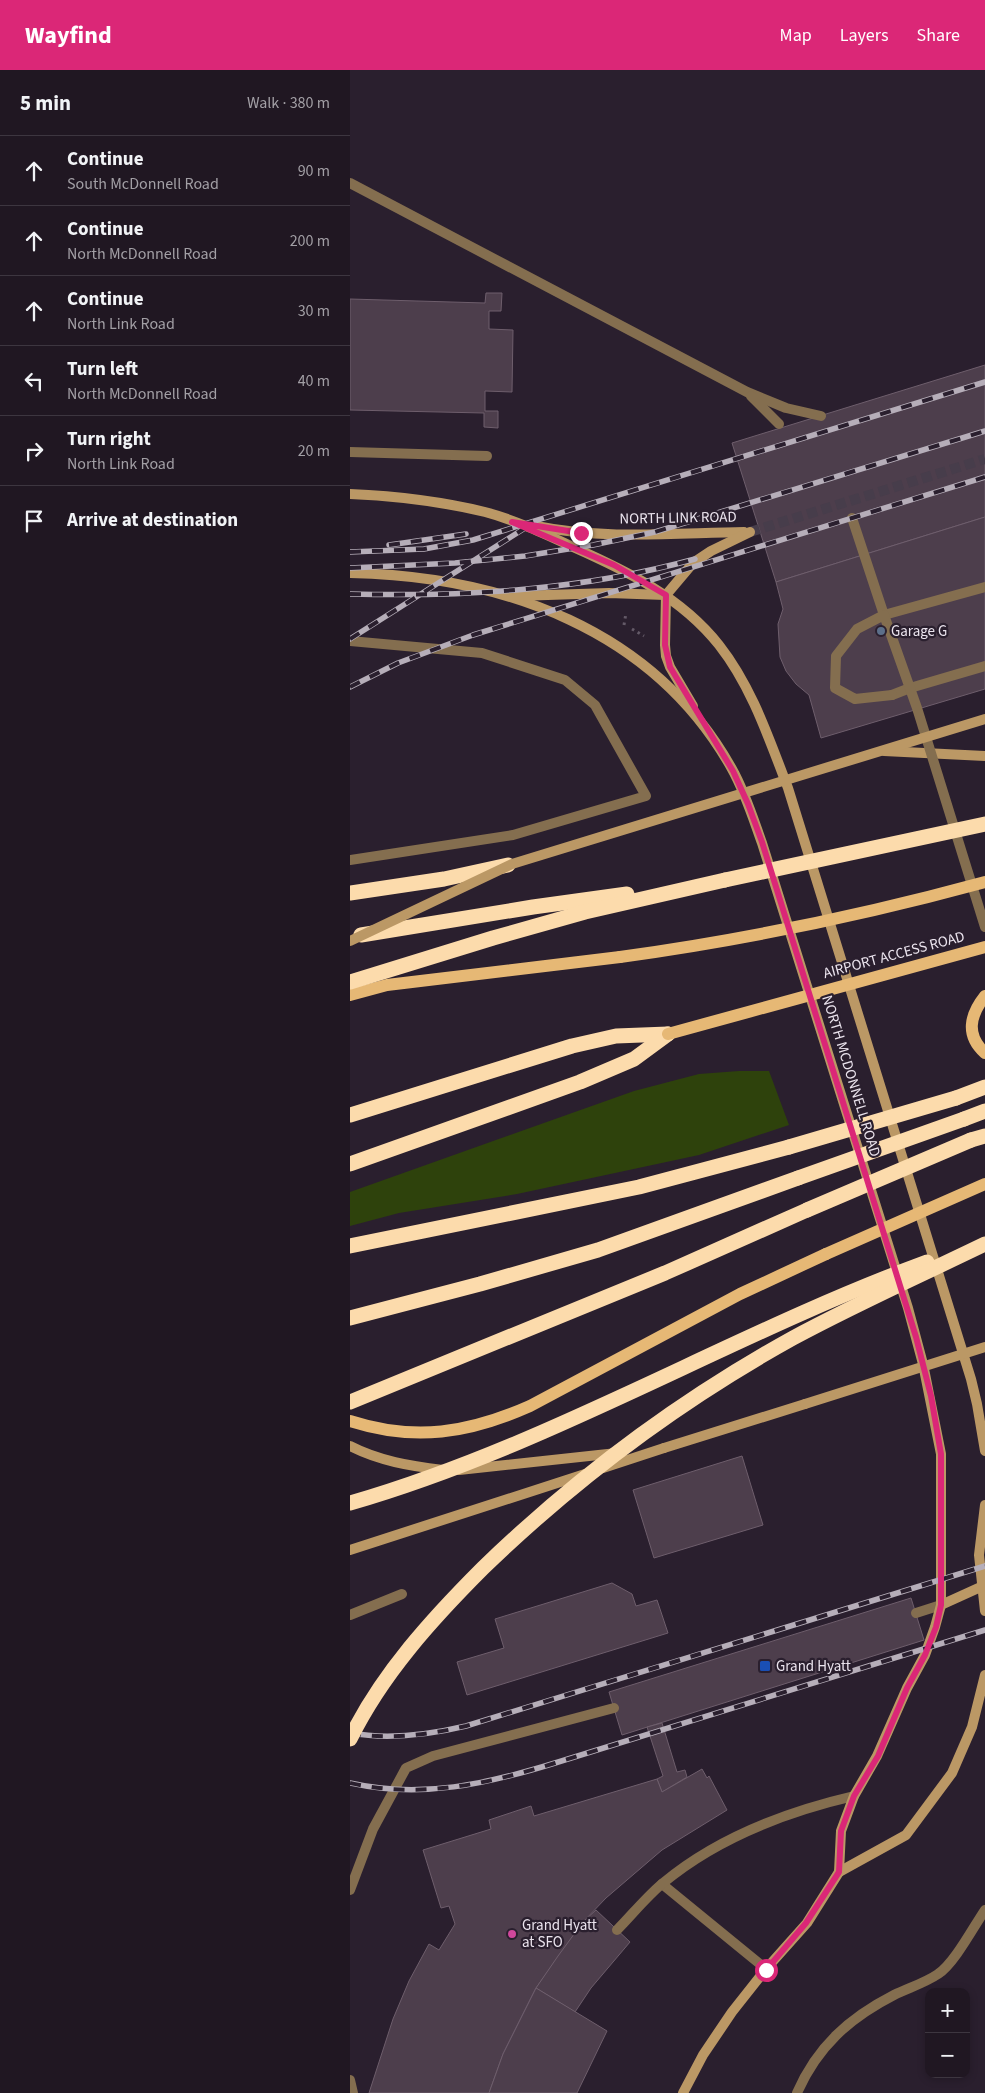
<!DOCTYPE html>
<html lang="en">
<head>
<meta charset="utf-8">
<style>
  :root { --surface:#201722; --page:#2d242f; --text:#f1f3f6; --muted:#a29fa5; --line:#3d3640; --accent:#db2777 }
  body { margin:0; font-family:"Source Sans 3",sans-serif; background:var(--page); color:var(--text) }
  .controls { position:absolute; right:15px; bottom:15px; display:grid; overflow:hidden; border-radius:10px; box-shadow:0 2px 8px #0003 }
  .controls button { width:45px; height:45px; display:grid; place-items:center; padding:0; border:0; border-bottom:1px solid var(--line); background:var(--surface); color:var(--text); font:25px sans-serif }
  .stop { position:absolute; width:15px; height:15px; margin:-11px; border:4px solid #db2777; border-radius:50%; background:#fff }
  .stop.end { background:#db2777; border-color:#fff; box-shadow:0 1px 5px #0008 }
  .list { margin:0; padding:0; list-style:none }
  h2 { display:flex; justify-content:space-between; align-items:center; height:65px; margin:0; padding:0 20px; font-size:21px }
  h2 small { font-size:16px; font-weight:400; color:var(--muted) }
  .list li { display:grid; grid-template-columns:32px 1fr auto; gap:15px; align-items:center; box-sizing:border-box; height:70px; padding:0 20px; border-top:1px solid var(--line) }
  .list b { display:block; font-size:19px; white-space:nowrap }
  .list p { margin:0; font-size:16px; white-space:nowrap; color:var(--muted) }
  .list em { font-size:16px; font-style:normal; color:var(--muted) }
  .icon { flex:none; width:28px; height:28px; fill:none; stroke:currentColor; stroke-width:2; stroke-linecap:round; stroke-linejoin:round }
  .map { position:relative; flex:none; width:635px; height:2023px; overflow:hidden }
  header { display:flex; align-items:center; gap:30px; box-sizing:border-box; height:70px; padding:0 25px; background:var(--accent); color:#fff }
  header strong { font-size:24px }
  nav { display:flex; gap:28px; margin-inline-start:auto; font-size:18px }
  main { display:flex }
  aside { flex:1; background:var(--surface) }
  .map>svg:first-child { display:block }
</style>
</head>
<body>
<header>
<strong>Wayfind</strong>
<nav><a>Map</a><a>Layers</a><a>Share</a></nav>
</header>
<main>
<aside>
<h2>5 min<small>Walk · 380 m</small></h2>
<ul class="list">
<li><svg class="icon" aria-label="ahead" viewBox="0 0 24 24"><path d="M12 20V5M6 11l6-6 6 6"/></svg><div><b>Continue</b><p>South McDonnell Road</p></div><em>90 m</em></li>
<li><svg class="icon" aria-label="ahead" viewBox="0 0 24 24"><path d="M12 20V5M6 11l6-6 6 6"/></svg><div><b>Continue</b><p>North McDonnell Road</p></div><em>200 m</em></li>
<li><svg class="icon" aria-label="ahead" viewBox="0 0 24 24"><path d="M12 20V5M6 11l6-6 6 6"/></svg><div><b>Continue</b><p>North Link Road</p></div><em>30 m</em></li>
<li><svg class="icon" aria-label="left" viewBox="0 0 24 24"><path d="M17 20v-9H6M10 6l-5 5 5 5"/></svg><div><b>Turn left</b><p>North McDonnell Road</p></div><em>40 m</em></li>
<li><svg class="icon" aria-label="right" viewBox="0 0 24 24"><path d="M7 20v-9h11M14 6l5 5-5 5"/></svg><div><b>Turn right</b><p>North Link Road</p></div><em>20 m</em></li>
<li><svg class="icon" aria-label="arrive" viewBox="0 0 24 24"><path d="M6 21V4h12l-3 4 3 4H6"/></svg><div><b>Arrive at destination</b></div></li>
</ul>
</aside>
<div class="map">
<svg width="635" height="2023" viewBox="0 0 635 2023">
  <rect width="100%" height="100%" fill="#2a1f2e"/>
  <!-- green -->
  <path fill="#2e420c" d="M389 1001H419L439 1055 349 1085 167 1124 49 1143 0 1156V1122L284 1021 349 1004Z"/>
  <!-- building -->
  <g fill="#4d3e4c" stroke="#6e5e6c">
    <path d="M136 223H152L151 241H139V259L163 260 162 322 135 321V341H148V358L134 357V343L0 340V229L135 233Z"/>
    <path d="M635 295V447L426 512 382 373Z"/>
    <path d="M635 447V619L471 668 459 625 446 614 436 601 430 587 428 554 433 539 426 512Z"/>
    <path d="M392 1386 413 1455 304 1488 283 1420Z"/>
    <path d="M262 1513 282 1524 286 1536 307 1530 318 1563 117 1625 107 1592 154 1578 145 1549Z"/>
    <path d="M561 1528 574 1570 272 1665 259 1622Z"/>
    <path d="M312 1653 327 1702 335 1700 337 1707 312 1722 307 1709 313 1706 297 1657Z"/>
    <path d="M352 1699 357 1708 359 1706 377 1740 312 1780 256 1828 233 1852 186 1918 153 1984 139 2023H19L43 1949 59 1911 79 1874 89 1880 105 1854 99 1836 91 1838 73 1780 141 1759 139 1750 181 1736 184 1746 307 1709 312 1722Z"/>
    <path d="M246 1840 280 1872 241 1918 225 1942 186 1918 208 1886 233 1852Z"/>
    <path d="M186 1918 257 1961 227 2023H139L153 1984Z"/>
  </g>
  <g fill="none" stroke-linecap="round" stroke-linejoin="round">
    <!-- secondary-tunnel -->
    <path stroke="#473d4b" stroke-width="10" stroke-dasharray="10 5" stroke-linecap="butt" d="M400 462 635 389"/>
    <!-- path -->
    <g stroke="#645a68" stroke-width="3" stroke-dasharray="2.5 4" stroke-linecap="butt">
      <path d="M274 555 276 543"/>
      <path d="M282 559 294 566"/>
    </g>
    <!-- lane -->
    <g stroke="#846e4f" stroke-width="10">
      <path d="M0 113 397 322 436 338 471 346"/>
      <path d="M401 326 429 354"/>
      <path d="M0 382 137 386"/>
      <path d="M502 448 534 545 635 517"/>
      <path d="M0 571 132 583 215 610 245 635 296 726 163 765 0 790"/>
      <path d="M542 625 560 618 635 596"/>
      <path d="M566 1543 591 1535"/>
      <path d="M0 1545 52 1524"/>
      <path d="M312 1814 416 1899"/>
      <path d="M0 1820 23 1759 56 1698 83 1686 264 1638"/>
      <path d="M267 1860C282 1845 296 1827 313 1813 367 1768 435 1742 504 1726"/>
      <path d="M0 2010 3 2023"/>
      <path d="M447 2023C467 1977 499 1948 544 1925 558 1918 575 1913 588 1904 604 1894 624 1856 635 1840"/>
    </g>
    <!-- secondary -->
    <g stroke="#bb9865" stroke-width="10">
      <path d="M0 424C46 426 90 431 135 442 165 450 195 464 223 477 277 501 331 527 369 575 402 617 419 669 438 718L621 1309 627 1334 635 1381"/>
      <path d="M186 456C254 470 325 463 394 462"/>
      <path d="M0 503C153 506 304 559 382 699 395 722 403 748 412 773L558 1238 573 1294 591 1384V1535L585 1557 575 1585 557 1618 527 1686 504 1726 491 1761 489 1802 457 1853 416 1899 382 1942 353 1985 333 2023"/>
      <path d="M167 526 259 523 315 525"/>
      <path d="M343 636 320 597 316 586 315 575 316 525 343 493 361 481 400 462"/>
      <path d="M534 681 635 686"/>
      <path d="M314 1378 455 1334"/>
      <path d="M635 1435 629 1485 635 1541"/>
      <path d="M591 1535 635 1515"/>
      <path d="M489 1802 556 1765 602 1703 622 1657 635 1605"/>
    </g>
    <!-- primary -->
    <g stroke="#e6b875" stroke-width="12">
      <path d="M0 925 37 915 270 887"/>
      <path d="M635 926C620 945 615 965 635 983"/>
      <path d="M0 1351C65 1372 119 1363 180 1336L390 1224 476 1184"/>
    </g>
    <!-- highway -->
    <g stroke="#fcdbac" stroke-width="15">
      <path d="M0 823 94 809 158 795"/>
      <path d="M11 865 183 837 277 824"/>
      <path d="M0 912 143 868 235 842 375 810"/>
      <path d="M606 1028 635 1017"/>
      <path d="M0 1045 222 976 266 966 318 964"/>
      <path d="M614 1049 635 1041"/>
      <path d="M621 1070 635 1066"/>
      <path d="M0 1094 230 1012 284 989 318 964"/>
      <path d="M0 1176 289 1117 439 1077"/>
      <path d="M0 1248 130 1214 248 1180 448 1108"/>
      <path d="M0 1332 315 1203 457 1140"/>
    </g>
    <!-- rail casing -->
    <g stroke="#b6aeb9" stroke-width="5.5">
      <g id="rail">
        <path d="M39 475 116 464"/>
        <path d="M0 482 74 479 123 470 635 312"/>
        <path d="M0 498 105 493 175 486 243 475 305 462 635 361"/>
        <path d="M0 524C116 527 233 520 345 489"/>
        <path d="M0 569 175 458"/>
        <path d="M0 617 48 593 123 565 635 407"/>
        <path d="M0 1663C39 1670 78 1665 116 1656L635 1496"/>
        <path d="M0 1713C71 1729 137 1714 205 1693L635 1560"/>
      </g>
    </g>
    <!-- rail -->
    <use href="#rail" stroke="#2a1f2e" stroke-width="4" stroke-dasharray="11" stroke-linecap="butt"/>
    <!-- lane-bridge -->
    <path stroke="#846e4f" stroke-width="10" d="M542 625 505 629 485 618 486 586 507 559 534 545 567 638 635 857"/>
    <!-- secondary-bridge -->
    <g stroke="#bb9865" stroke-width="10">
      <path d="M0 871 162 794 635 649"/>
      <path d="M455 1334 635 1277"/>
      <path d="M0 1376C29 1391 60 1396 93 1400"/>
      <path d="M253 1398 314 1378"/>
      <path d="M109 1400 267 1383"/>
      <path d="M0 1480 235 1404"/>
    </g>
    <!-- primary-bridge -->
    <g stroke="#e6b875" stroke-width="12">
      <path d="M270 887C394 870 514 845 635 812"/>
      <path d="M318 964 635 877"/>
      <path d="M476 1184 635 1114"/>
    </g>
    <!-- highway-bridge -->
    <g stroke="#fcdbac" stroke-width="15">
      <path d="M375 810 635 754"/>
      <path d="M439 1077 606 1028"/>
      <path d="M448 1108 614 1049"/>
      <path d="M457 1140 621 1070"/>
      <path d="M0 1433C201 1375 381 1264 577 1192"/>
      <path d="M0 1669C32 1604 82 1549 133 1498 225 1409 331 1330 443 1268 506 1234 571 1205 635 1174"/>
    </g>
  </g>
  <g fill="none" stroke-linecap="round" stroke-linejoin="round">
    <!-- route -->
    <path stroke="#db2777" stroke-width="6" d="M231 463 162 452 264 495 316 525 315 575 320 597 383 701 398 734 412 772 566 1267 581 1326 591 1384V1535L586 1557 575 1585 557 1618 528 1686 504 1726 491 1761 489 1802 456 1853 416 1900"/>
  </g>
  <!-- markers -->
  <circle fill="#5c6f8a" stroke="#2a1f2e" stroke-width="2" cx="531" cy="561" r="5"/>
  <rect fill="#1a4fb4" stroke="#2a1f2e" stroke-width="2" x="409" y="1590" width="12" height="12" rx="2.5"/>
  <circle fill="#d1479c" stroke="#2a1f2e" stroke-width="2" cx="162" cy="1864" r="5"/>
  <g text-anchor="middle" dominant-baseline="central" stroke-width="4.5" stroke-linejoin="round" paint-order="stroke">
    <!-- street labels -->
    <g font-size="15" fill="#ebe4ee" stroke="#2a1f2e">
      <text transform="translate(328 448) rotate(-1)">NORTH LINK ROAD</text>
      <text transform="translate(544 885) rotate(-15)">AIRPORT ACCESS ROAD</text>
      <text transform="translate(501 1006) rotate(73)">NORTH MCDONNELL ROAD</text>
    </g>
    <!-- poi labels -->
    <g font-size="15" fill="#ebe4ee" stroke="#2a1f2e" text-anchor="start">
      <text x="541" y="561">Garage G</text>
      <text x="426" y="1596">Grand Hyatt</text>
      <text x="172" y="1855">Grand Hyatt<tspan x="172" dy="17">at SFO</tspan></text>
    </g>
  </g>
</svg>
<div class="controls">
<button>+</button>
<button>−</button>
</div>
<div class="stop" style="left:416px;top:1900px"></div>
<div class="stop end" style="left:231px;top:463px"></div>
</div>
</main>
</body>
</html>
